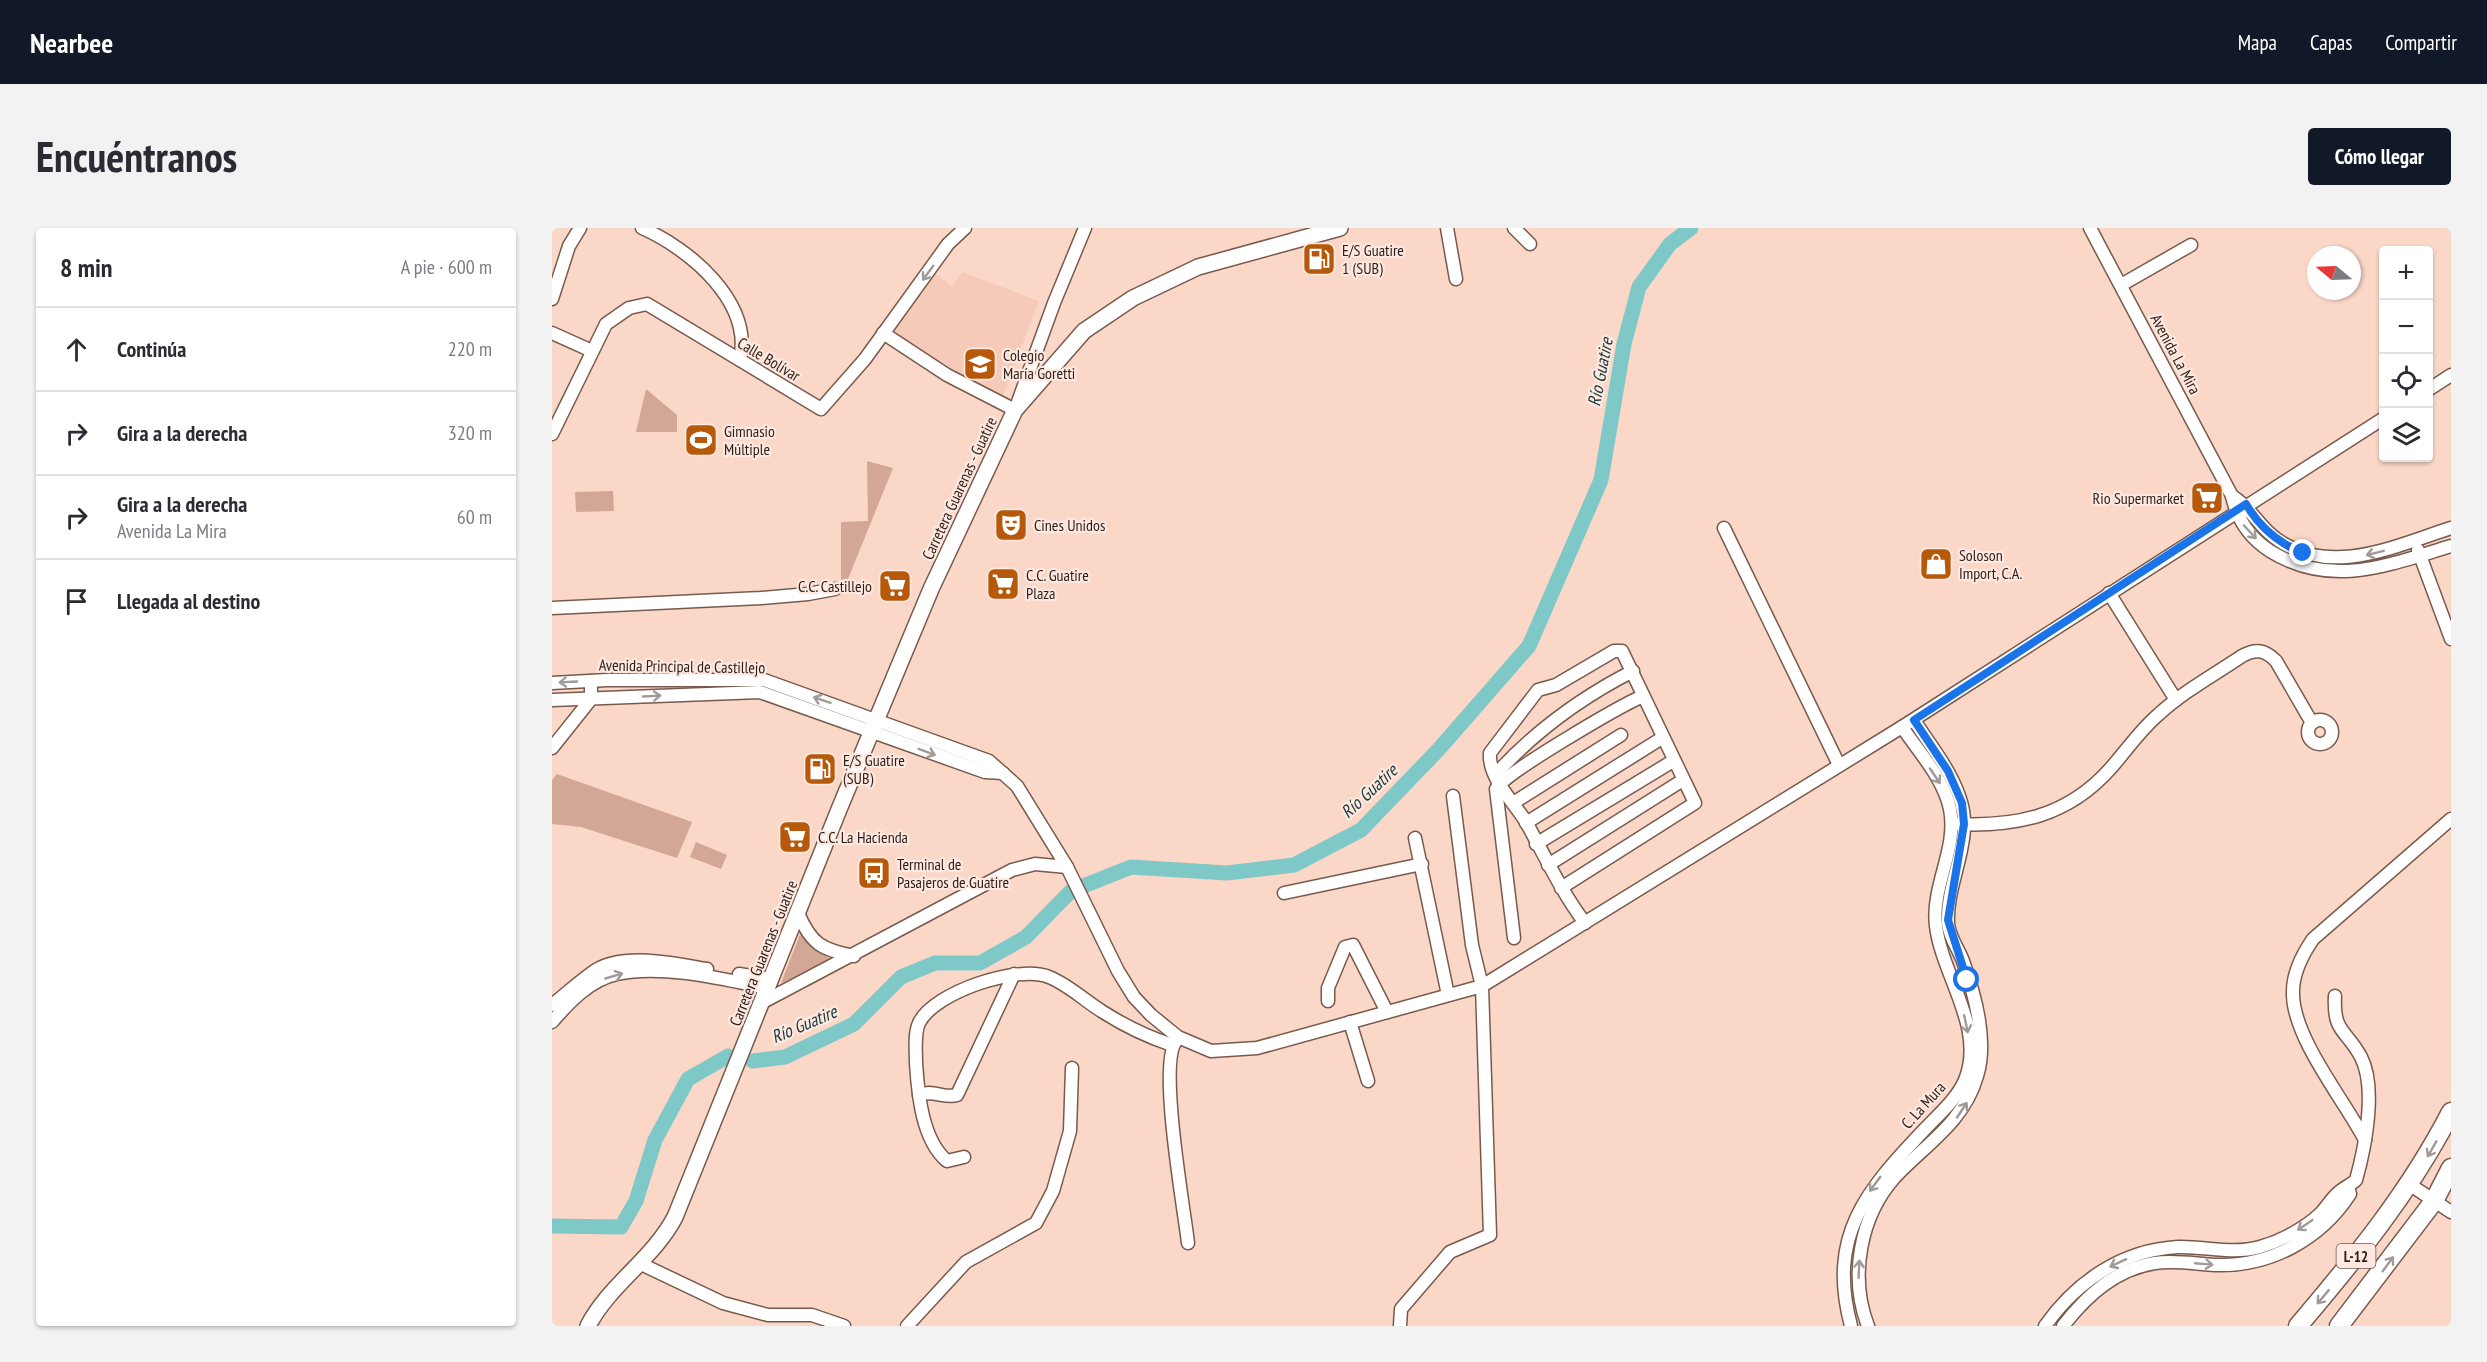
<!DOCTYPE html>
<html lang="es">
<head>
<meta charset="utf-8">
<style>
  :root { --surface:#fff; --page:#f2f2f3; --text:#2b2b33; --muted:#7c7c81; --line:#e1e1e2; --accent:#111827 }
  body { margin:0; font-family:"PT Sans Narrow",sans-serif; background:var(--page); color:var(--text) }
  .controls { position:absolute; right:18px; top:18px; display:grid; overflow:hidden; border-radius:6px; box-shadow:0 2px 4px #0004 }
  .controls button { width:54px; height:54px; display:grid; place-items:center; padding:0; border:0; border-bottom:2px solid var(--line); background:var(--surface); color:var(--text); font:30px sans-serif }
  .compass { position:absolute; left:1755px; top:18px; width:54px; height:54px; border-radius:50%; background:var(--surface); box-shadow:0 2px 4px #0004; rotate:289deg }
  .stop { position:absolute; width:18px; height:18px; margin:-14px; border:4px solid #1a73e8; border-radius:50%; background:#fff }
  .stop.end { background:#1a73e8; border-color:#fff; box-shadow:0 2px 6px #0008 }
  .list { margin:0; padding:0; list-style:none }
  h2 { display:flex; justify-content:space-between; align-items:center; height:78px; margin:0; padding:0 24px; font-size:26px }
  h2 small { font-size:20px; font-weight:400; color:var(--muted) }
  .list li { display:grid; grid-template-columns:39px 1fr auto; gap:18px; align-items:center; box-sizing:border-box; height:84px; padding:0 24px; border-top:2px solid var(--line) }
  .list b { display:block; font-size:22px; white-space:nowrap }
  .list p { margin:0; font-size:20px; white-space:nowrap; color:var(--muted) }
  .list em { font-size:20px; font-style:normal; color:var(--muted) }
  .icon { flex:none; width:33px; height:33px; fill:none; stroke:currentColor; stroke-width:2; stroke-linecap:round; stroke-linejoin:round }
  .map { position:relative; flex:none; width:1899px; height:1098px; overflow:hidden; border-radius:6px }
  header { display:flex; align-items:center; gap:36px; box-sizing:border-box; height:84px; padding:0 30px; background:var(--accent); color:#fff }
  header strong { font-size:28px }
  nav { display:flex; gap:33px; margin-inline-start:auto; font-size:21px }
  .intro { display:flex; align-items:center; justify-content:space-between; box-sizing:border-box; height:144px; padding:0 36px }
  h1 { margin:0; font-size:42px }
  .button { padding:15px 27px; border-radius:6px; background:var(--accent); color:#fff; font-size:21px; font-weight:700 }
  main { display:flex; gap:36px; padding:0 36px }
  aside { flex:1; background:var(--surface); border-radius:6px; box-shadow:0 2px 4px #0004 }
  .map>svg:first-child { display:block }
</style>
</head>
<body>
<header>
<strong>Nearbee</strong>
<nav><a>Mapa</a><a>Capas</a><a>Compartir</a></nav>
</header>
<div class="intro"><h1>Encuéntranos</h1><a class="button">Cómo llegar</a></div>
<main>
<aside>
<h2>8 min<small>A pie · 600 m</small></h2>
<ul class="list">
<li><svg class="icon" aria-label="ahead" viewBox="0 0 24 24"><path d="M12 20V5M6 11l6-6 6 6"/></svg><div><b>Continúa</b></div><em>220 m</em></li>
<li><svg class="icon" aria-label="right" viewBox="0 0 24 24"><path d="M7 20v-9h11M14 6l5 5-5 5"/></svg><div><b>Gira a la derecha</b></div><em>320 m</em></li>
<li><svg class="icon" aria-label="right" viewBox="0 0 24 24"><path d="M7 20v-9h11M14 6l5 5-5 5"/></svg><div><b>Gira a la derecha</b><p>Avenida La Mira</p></div><em>60 m</em></li>
<li><svg class="icon" aria-label="arrive" viewBox="0 0 24 24"><path d="M6 21V4h12l-3 4 3 4H6"/></svg><div><b>Llegada al destino</b></div></li>
</ul>
</aside>
<div class="map">
<svg width="1899" height="1098" viewBox="0 0 1899 1098">
  <rect width="100%" height="100%" fill="#fbd7c8"/>
  <!-- built -->
  <path fill="#f6cab8" d="M381 44 400 58 410 44 487 73 450 170 337 103Z"/>
  <!-- green -->
  <g fill="#d2a795">
    <path d="M94 161 125 187V204H84Z"/>
    <path d="M315 233 341 240 296 351 289 352V294L316 293Z"/>
    <path d="M61 263 62 283 24 284 23 264Z"/>
    <path d="M5 546 140 594 125 630 29 599 0 596V552Z"/>
    <path d="M144 614 175 627 169 641 138 629Z"/>
    <path d="M248 706 281 734 229 755Z"/>
  </g>
  <g fill="none" stroke-linecap="round" stroke-linejoin="round">
    <!-- river -->
    <g stroke="#7fc8c8" stroke-width="15">
      <path d="M201 833 233 829 302 796 349 749 383 735H428L474 709 519 663 579 639 675 645 742 637 809 602 887 521 977 418 1049 252 1072 116 1087 59 1118 16 1139 0"/>
      <path d="M0 998 69 999 84 973 103 912 136 851 176 828"/>
    </g>
    <!-- minor casing -->
    <g stroke="#785a4d" stroke-width="15">
      <g id="minor">
        <path d="M90 0C138 21 201 74 188 132"/>
        <path d="M895 0 904 51"/>
        <path d="M962 0 978 16"/>
        <path d="M1538 0 1680 268"/>
        <path d="M1569 57 1639 17"/>
        <path d="M0 71 17 18 28 0"/>
        <path d="M0 105 40 123"/>
        <path d="M331 105 395 147 463 182 502 75 533 0"/>
        <path d="M1876 162 1899 147"/>
        <path d="M0 206 54 96 77 80 95 76 269 181 313 131 396 16 413 0"/>
        <path d="M1172 300 1287 537"/>
        <path d="M1899 300C1843 318 1780 349 1726 312 1707 300 1699 279 1680 268 1685 291 1698 310 1718 323 1779 361 1836 337 1899 318"/>
        <path d="M1866 322 1899 411"/>
        <path d="M1557 365 1624 472"/>
        <path d="M0 380 209 370 256 366 283 361"/>
        <path d="M0 455 55 452H212L437 533 465 558 515 639 566 743 582 769 599 787 626 809 659 823 705 820 930 758 1350 499 1832 190"/>
        <path d="M0 472 208 464 433 544 451 545"/>
        <circle cx="1768" cy="504" r="12"/>
        <path d="M0 520 39 471V453"/>
        <path d="M943 547C983 503 1028 470 1081 443"/>
        <path d="M961 575 1069 507"/>
        <path d="M974 595 1110 510"/>
        <path d="M1404 596C1465 599 1516 588 1558 541 1575 522 1588 502 1607 486 1632 463 1662 447 1690 428 1704 420 1713 422 1724 433L1760 495"/>
        <path d="M863 610 896 767"/>
        <path d="M984 616 1121 533"/>
        <path d="M996 637 1131 552"/>
        <path d="M1009 660 1143 575 1070 423H1062L1004 457 986 462 938 525C936 550 962 574 974 594 993 628 1009 663 1033 695"/>
        <path d="M732 665 870 636"/>
        <path d="M246 685C259 716 270 722 302 728"/>
        <path d="M962 710 944 561C954 544 1068 478 1091 468"/>
        <path d="M187 746 218 751"/>
        <path d="M776 773V760L793 719 801 717 835 784"/>
        <path d="M209 775 460 642 483 636 515 639"/>
        <path d="M0 777C15 765 29 752 44 742 72 724 124 736 155 741"/>
        <path d="M0 794C17 774 38 752 65 746 110 736 171 751 215 760"/>
        <path d="M798 794 816 853"/>
        <path d="M624 813C606 836 632 980 636 1015"/>
        <path d="M367 867C380 861 393 871 405 867L462 746"/>
        <path d="M1813 912C1792 872 1742 811 1741 767 1740 748 1750 727 1761 711L1899 591"/>
        <path d="M412 929 395 933C370 912 366 866 364 835 364 823 362 806 367 795 382 764 467 736 497 749 517 757 533 773 551 784 573 798 596 809 620 817"/>
        <path d="M1857 956 1899 984"/>
        <path d="M89 1036 171 1075 216 1087H260L292 1098"/>
        <path d="M355 1098 414 1034 484 995 501 963 518 903 520 840"/>
        <path d="M848 1098 849 1081 898 1024 938 1007 930 758 920 717 901 568"/>
        <path d="M1299 1098C1275 1007 1314 963 1373 901 1387 886 1405 871 1413 852 1434 800 1390 748 1384 698 1379 658 1406 621 1398 581 1392 551 1367 524 1350 499"/>
        <path d="M1316 1098C1297 1049 1308 988 1343 949 1374 916 1412 894 1425 848 1436 813 1423 767 1411 733 1406 720 1397 709 1396 695 1394 655 1421 614 1409 574 1400 543 1379 519 1362 492"/>
        <path d="M1493 1098C1524 1054 1570 1022 1626 1019 1653 1018 1680 1027 1708 1019 1729 1013 1752 1001 1768 986 1775 979 1779 971 1786 965 1791 960 1799 957 1804 952 1813 920 1825 860 1809 829 1794 801 1781 805 1783 768"/>
        <path d="M1511 1098C1535 1067 1564 1041 1603 1035 1623 1032 1643 1036 1663 1037 1717 1039 1768 1012 1798 966L1796 959"/>
      </g>
    </g>
    <!-- major casing -->
    <g stroke="#785a4d" stroke-width="18">
      <path id="major" d="M36 1098C57 1057 101 1031 123 989L288 579 379 361 463 182 532 103 581 70 646 39 788 0"/>
    </g>
    <!-- highway casing -->
    <g stroke="#785a4d" stroke-width="21">
      <g id="highway">
        <path d="M1746 1098C1803 1031 1859 962 1899 884"/>
        <path d="M1787 1098 1882 973 1899 940"/>
      </g>
    </g>
    <!-- minor -->
    <use href="#minor" stroke="#fff" stroke-width="12"/>
    <!-- major -->
    <use href="#major" stroke="#fff" stroke-width="15"/>
    <!-- highway -->
    <use href="#highway" stroke="#fff" stroke-width="18"/>
  </g>
  <!-- one-way arrows -->
  <defs><path id="oneway-shaft" d="M-6 0H5M1.5-3L5.5 0L1.5 3" fill="none" stroke-width="1.6" stroke-linecap="round" stroke-linejoin="round" transform="scale(1.5)"/></defs>
  <g stroke="#a09a98">
    <use href="#oneway-shaft" transform="translate(376 45) rotate(126)"/>
    <use href="#oneway-shaft" transform="translate(1698 304) rotate(47)"/>
    <use href="#oneway-shaft" transform="translate(1823 325) rotate(166)"/>
    <use href="#oneway-shaft" transform="translate(16 454) rotate(177)"/>
    <use href="#oneway-shaft" transform="translate(100 468) rotate(-3)"/>
    <use href="#oneway-shaft" transform="translate(270 472) rotate(-161)"/>
    <use href="#oneway-shaft" transform="translate(375 524) rotate(20)"/>
    <use href="#oneway-shaft" transform="translate(1383 548) rotate(56)"/>
    <use href="#oneway-shaft" transform="translate(62 748) rotate(-16)"/>
    <use href="#oneway-shaft" transform="translate(1414 796) rotate(78)"/>
    <use href="#oneway-shaft" transform="translate(1410 882) rotate(-56)"/>
    <use href="#oneway-shaft" transform="translate(1880 921) rotate(120)"/>
    <use href="#oneway-shaft" transform="translate(1323 956) rotate(126)"/>
    <use href="#oneway-shaft" transform="translate(1753 997) rotate(146)"/>
    <use href="#oneway-shaft" transform="translate(1566 1035) rotate(155)"/>
    <use href="#oneway-shaft" transform="translate(1652 1036) rotate(5)"/>
    <use href="#oneway-shaft" transform="translate(1836 1036) rotate(-54)"/>
    <use href="#oneway-shaft" transform="translate(1307 1041) rotate(-87)"/>
    <use href="#oneway-shaft" transform="translate(1771 1069) rotate(130)"/>
  </g>
  <g fill="none" stroke-linecap="round" stroke-linejoin="round">
    <!-- route -->
    <path stroke="#1a73e8" stroke-width="8" d="M1415 752 1396 692 1412 596 1410 575 1396 543 1362 492 1694 276C1708 300 1726 315 1751 325"/>
  </g>
  <!-- icons -->
  <defs>
    <g id="fuel-square" transform="scale(1.725)"><rect x="-9" y="-9" width="18" height="18" rx="4" fill="#b7590b" stroke="#fee8df"/><path d="M-5.5-6h7V0h2V4h1.3V-2.5L3-4.5l.8-.8L6-3V5H2.5V1h-1V6h-7ZM-4.2-4.7v3.2H.2V-4.7Z" fill="#fff"/></g>
    <g id="school-square" transform="scale(1.725)"><rect x="-9" y="-9" width="18" height="18" rx="4" fill="#b7590b" stroke="#fee8df"/><path d="M0-5L7-2L0 1L-7-2ZM-4 1L0 2.5L4 1V4Q0 6-4 4Z" fill="#fff"/></g>
    <g id="stadium-square" transform="scale(1.725)"><rect x="-9" y="-9" width="18" height="18" rx="4" fill="#b7590b" stroke="#fee8df"/><path d="M0-5a6.5 5 0 1 0 0 10a6.5 5 0 1 0 0-10ZM-3.5-1.8h7v3.6h-7Z" fill="#fff"/></g>
    <g id="supermarket-square" transform="scale(1.725)"><rect x="-9" y="-9" width="18" height="18" rx="4" fill="#b7590b" stroke="#fee8df"/><path d="M-6-5.5h2.5l.6 2H6L4.5 2H-2.5L-4.4-4H-6ZM-1.5 3.2a1.3 1.3 0 1 0 .1 0ZM3 3.2a1.3 1.3 0 1 0 .1 0Z" fill="#fff"/></g>
    <g id="theatre-square" transform="scale(1.725)"><rect x="-9" y="-9" width="18" height="18" rx="4" fill="#b7590b" stroke="#fee8df"/><path d="M-5-5.5Q0-4 5-5.5V0Q5 5 0 6Q-5 5-5 0ZM-3.3-2.5H-1v1.5H-3.3ZM1-2.5H3.3v1.5H1ZM-2.8 1Q0 5.5 2.8 1Z" fill="#fff"/></g>
    <g id="shop-square" transform="scale(1.725)"><rect x="-9" y="-9" width="18" height="18" rx="4" fill="#b7590b" stroke="#fee8df"/><path d="M-5-2.5h2.3a2.7 3.5 0 0 1 5.4 0H5L5.5 6h-11ZM-1.5-2.5h3a1.5 2.3 0 0 0-3 0Z" fill="#fff"/></g>
    <g id="bus-square" transform="scale(1.725)"><rect x="-9" y="-9" width="18" height="18" rx="4" fill="#b7590b" stroke="#fee8df"/><path d="M-5-6H5V4H4V6H2V4H-2V6H-4V4H-5ZM-3.5-4V0h7V-4ZM-3.5 1.2v1.5H-2V1.2ZM2 1.2v1.5H3.5V1.2Z" fill="#fff"/></g>
  </defs>
  <g fill-rule="evenodd">
    <use href="#fuel-square" x="767" y="31"/>
    <use href="#school-square" x="428" y="136"/>
    <use href="#stadium-square" x="149" y="212"/>
    <use href="#supermarket-square" x="1655" y="270"/>
    <use href="#theatre-square" x="459" y="297"/>
    <use href="#shop-square" x="1384" y="336"/>
    <use href="#supermarket-square" x="451" y="356"/>
    <use href="#supermarket-square" x="343" y="358"/>
    <use href="#fuel-square" x="268" y="541"/>
    <use href="#supermarket-square" x="243" y="609"/>
    <use href="#bus-square" x="322" y="645"/>
  </g>
  <g text-anchor="middle" dominant-baseline="central" stroke-width="4.5" stroke-linejoin="round" paint-order="stroke">
    <!-- shield labels -->
    <rect fill="#fee8df" stroke="#6a5b54" stroke-width="1.5" x="1784.5" y="1016" width="39" height="24" rx="4.5"/>
    <g font-size="15" font-weight="bold" fill="#2b1e19">
      <text x="1804" y="1028">L-12</text>
    </g>
    <!-- poi labels -->
    <g font-size="16" fill="#2b1e19" stroke="#fee8df" text-anchor="start">
      <text x="790" y="22">E/S Guatire<tspan x="790" dy="18">1 (SUB)</tspan></text>
      <text x="451" y="127">Colegio<tspan x="451" dy="18">María Goretti</tspan></text>
      <text x="172" y="203">Gimnasio<tspan x="172" dy="18">Múltiple</tspan></text>
      <text x="1632" y="270" text-anchor="end">Rio Supermarket</text>
      <text x="482" y="297">Cines Unidos</text>
      <text x="1407" y="327">Soloson<tspan x="1407" dy="18">Import, C.A.</tspan></text>
      <text x="474" y="347">C.C. Guatire<tspan x="474" dy="18">Plaza</tspan></text>
      <text x="320" y="358" text-anchor="end">C.C. Castillejo</text>
      <text x="291" y="532">E/S Guatire<tspan x="291" dy="18">(SUB)</tspan></text>
      <text x="266" y="609">C.C. La Hacienda</text>
      <text x="345" y="636">Terminal de<tspan x="345" dy="18">Pasajeros de Guatire</tspan></text>
    </g>
    <!-- street labels -->
    <g font-size="16" fill="#2b1e19" stroke="#fee8df">
      <text transform="translate(1624 126) rotate(62)">Avenida La Mira</text>
      <text transform="translate(217 131) rotate(31)">Calle Bolívar</text>
      <text transform="translate(407 260) rotate(-65)">Carretera Guarenas - Guatire</text>
      <text transform="translate(130 438) rotate(1)">Avenida Principal de Castillejo</text>
      <text transform="translate(211 725) rotate(-68)">Carretera Guarenas - Guatire</text>
      <text transform="translate(1371 877) rotate(-48)">C. La Mura</text>
    </g>
    <!-- water labels -->
    <g font-size="18" font-style="italic" fill="#163a3b" stroke="#fee8df">
      <text transform="translate(1048 144) rotate(-79)">Río Guatire</text>
      <text transform="translate(817 563) rotate(-43)">Río Guatire</text>
      <text transform="translate(252 796) rotate(-23)">Río Guatire</text>
    </g>
  </g>
</svg>
<div class="controls">
<button>+</button>
<button>−</button>
<button><svg class="icon" aria-label="locate" viewBox="0 0 24 24"><circle cx="12" cy="12" r="6"/><path d="M12 2v4M12 18v4M2 12h4M18 12h4"/></svg></button>
<button><svg class="icon" aria-label="layers" viewBox="0 0 24 24"><path d="M12 4l9 5-9 5-9-5zM3 14l9 5 9-5"/></svg></button>
</div>
<svg class="compass" viewBox="-18 -18 36 36"><path d="M0-13l5 13h-10z" fill="#e53935"/><path d="M0 13l5-13h-10z" fill="#7c7c81"/></svg>
<div class="stop" style="left:1415px;top:752px"></div>
<div class="stop end" style="left:1751px;top:325px"></div>
</div>
</main>
</body>
</html>
